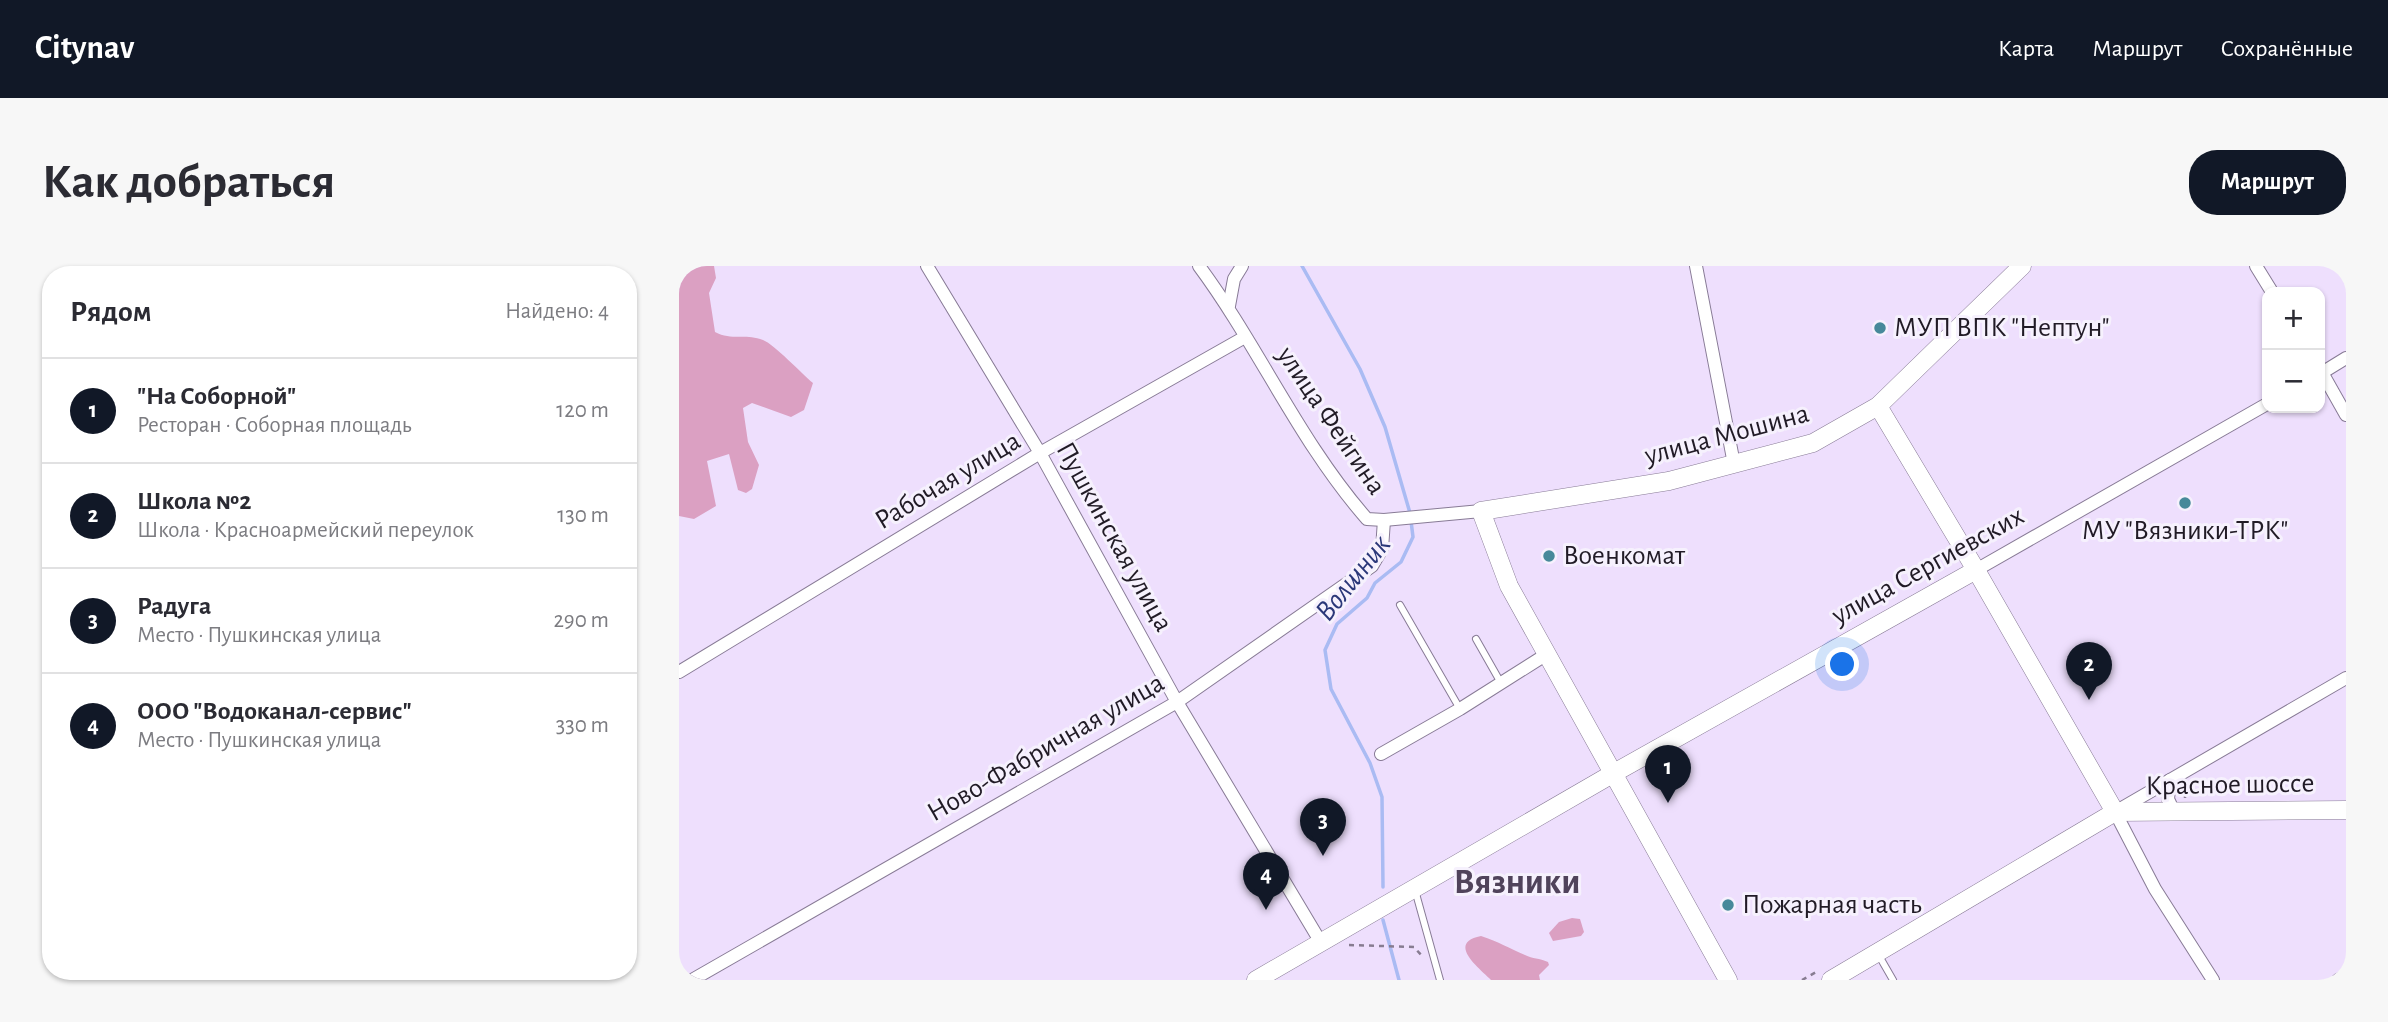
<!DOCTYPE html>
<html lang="ru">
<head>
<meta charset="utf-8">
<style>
  :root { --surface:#fff; --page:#f7f7f7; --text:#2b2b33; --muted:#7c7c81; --line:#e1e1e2; --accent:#111827 }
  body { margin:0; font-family:"Alegreya Sans",sans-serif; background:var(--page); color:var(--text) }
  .controls { position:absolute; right:21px; top:21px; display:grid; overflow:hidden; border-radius:14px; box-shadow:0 2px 5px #0004 }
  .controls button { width:63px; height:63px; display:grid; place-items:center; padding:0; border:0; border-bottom:2px solid var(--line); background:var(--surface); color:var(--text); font:35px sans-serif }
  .you { position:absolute; left:1164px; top:399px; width:24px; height:24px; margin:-18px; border:5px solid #fff; border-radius:50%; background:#1a73e8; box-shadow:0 0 0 10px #1a73e833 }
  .badge { display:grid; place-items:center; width:46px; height:46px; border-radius:50%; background:var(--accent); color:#fff; font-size:23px; font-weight:700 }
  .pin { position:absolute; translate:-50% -58px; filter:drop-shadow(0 2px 4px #0008) }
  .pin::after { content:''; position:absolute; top:37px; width:24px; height:21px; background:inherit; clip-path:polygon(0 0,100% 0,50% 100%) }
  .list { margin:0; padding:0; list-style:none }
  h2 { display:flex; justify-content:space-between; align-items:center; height:91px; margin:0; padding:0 28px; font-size:30px }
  h2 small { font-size:23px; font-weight:400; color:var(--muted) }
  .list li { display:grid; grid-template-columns:46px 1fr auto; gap:21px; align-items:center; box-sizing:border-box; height:105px; padding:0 28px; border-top:2px solid var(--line) }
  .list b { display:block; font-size:26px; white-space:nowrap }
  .list p { margin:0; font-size:23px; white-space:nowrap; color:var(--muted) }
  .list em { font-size:23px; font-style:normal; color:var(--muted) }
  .map { position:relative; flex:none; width:1667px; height:714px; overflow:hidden; border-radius:28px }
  header { display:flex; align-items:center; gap:42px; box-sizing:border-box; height:98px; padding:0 35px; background:var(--accent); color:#fff }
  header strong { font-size:33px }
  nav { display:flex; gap:38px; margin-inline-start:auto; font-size:24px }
  .intro { display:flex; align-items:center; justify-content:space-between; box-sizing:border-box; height:168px; padding:0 42px }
  h1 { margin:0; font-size:49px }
  .button { padding:18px 32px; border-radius:28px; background:var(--accent); color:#fff; font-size:24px; font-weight:700 }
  main { display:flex; gap:42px; padding:0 42px }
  aside { flex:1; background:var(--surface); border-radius:28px; box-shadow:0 2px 5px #0004 }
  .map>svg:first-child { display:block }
</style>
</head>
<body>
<header>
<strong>Citynav</strong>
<nav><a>Карта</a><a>Маршрут</a><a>Сохранённые</a></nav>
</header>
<div class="intro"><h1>Как добраться</h1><a class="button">Маршрут</a></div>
<main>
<aside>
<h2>Рядом<small>Найдено: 4</small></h2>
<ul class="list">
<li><span class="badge">1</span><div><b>&quot;На Соборной&quot;</b><p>Ресторан · Соборная площадь</p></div><em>120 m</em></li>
<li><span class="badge">2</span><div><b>Школа №2</b><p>Школа · Красноармейский переулок</p></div><em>130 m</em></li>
<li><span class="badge">3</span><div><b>Радуга</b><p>Место · Пушкинская улица</p></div><em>290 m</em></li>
<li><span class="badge">4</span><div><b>ООО &quot;Водоканал-сервис&quot;</b><p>Место · Пушкинская улица</p></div><em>330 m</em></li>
</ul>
</aside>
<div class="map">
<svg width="1667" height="714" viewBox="0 0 1667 714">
  <rect width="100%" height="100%" fill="#eedffd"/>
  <!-- forest -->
  <g fill="#dba0c2">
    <path d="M0 0H35L37 12 30 27 36 66C53 75 66 67 84 74 96 79 122 107 134 117L125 144 112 151 73 137 64 142 69 176 80 199 73 223 67 227 59 224 50 188 28 195 37 240 15 253 0 250Z"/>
    <path d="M893 652 901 653 905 666 902 670 874 675 870 667 880 656Z"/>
    <path d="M802 670C820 676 830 682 846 689 854 693 860 692 869 696L870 699 860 709 861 714H812C800 702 767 677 802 670Z"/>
  </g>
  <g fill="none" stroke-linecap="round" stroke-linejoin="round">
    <!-- stream -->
    <g stroke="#aabbf3" stroke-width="3.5">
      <path d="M623 0 681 103 706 161 731 247"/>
      <path d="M704 621 703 531 691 497 652 423 646 384 658 358 688 332 696 317 722 296 734 271 732 255"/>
      <path d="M704 654 720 714"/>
    </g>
    <!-- lane casing -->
    <g stroke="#887b96" stroke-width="8">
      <g id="lane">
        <path d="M721 339 781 443"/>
        <path d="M797 373 822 417"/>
        <path d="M736 624 761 714"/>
        <path d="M1199 688 1214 714"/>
      </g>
    </g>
    <!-- street casing -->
    <g stroke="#887b96" stroke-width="14">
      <g id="street">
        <path d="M248 0 361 187 498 436 641 675"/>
        <path d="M520 0C580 81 621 177 688 253L705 254 802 245"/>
        <path d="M1017 0 1055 198"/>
        <path d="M1577 0 1593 26"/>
        <path d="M550 40 555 13 563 0"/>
        <path d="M1641 103 1667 149"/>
        <path d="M1641 108 1667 92"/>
        <path d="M1297 304 1588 138"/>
        <path d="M0 406 361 187 566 71"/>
        <path d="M702 488 781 443 868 388"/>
        <path d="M1491 514 1489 533 1495 546"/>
        <path d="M13 714 498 436 693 300 703 283 705 254"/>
        <path d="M1534 714 1476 623 1436 546 1667 412"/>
        <path d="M1659 714 1667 710"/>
      </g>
    </g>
    <!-- secondary casing -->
    <g stroke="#887b96" stroke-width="19">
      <g id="secondary">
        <path d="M1199 140 1297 304 1436 546"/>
        <path d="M1436 546 1667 544"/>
        <path d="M577 714 935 507 1297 304"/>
        <path d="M1049 714 830 320 802 245 990 215 1134 177 1199 140 1343 0"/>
        <path d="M1152 714 1436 546"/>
      </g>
    </g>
    <!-- path -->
    <g stroke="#877c91" stroke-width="2.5" stroke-dasharray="5 5" stroke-linecap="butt">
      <path d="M1506 518V532"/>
      <path d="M670 679 735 681 743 690"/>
      <path d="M1123 714 1139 705"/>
    </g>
    <!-- lane -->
    <use href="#lane" stroke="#fff" stroke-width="6"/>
    <!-- street -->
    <use href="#street" stroke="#fff" stroke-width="12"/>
    <!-- secondary -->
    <use href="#secondary" stroke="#fff" stroke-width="18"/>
  </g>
  <!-- markers -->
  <g fill="#47899a" stroke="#f6f1fd" stroke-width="2.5">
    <circle cx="1201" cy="62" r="7"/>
    <circle cx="1506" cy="237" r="7"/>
    <circle cx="870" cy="290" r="7"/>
    <circle cx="1049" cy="639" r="7"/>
  </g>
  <g text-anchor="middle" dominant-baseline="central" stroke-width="6" stroke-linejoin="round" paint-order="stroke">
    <!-- poi labels -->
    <g font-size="28" fill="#211b26" stroke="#f6f1fd" text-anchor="start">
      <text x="1215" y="62">МУП ВПК "Нептун"</text>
      <text x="1506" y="265" text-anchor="middle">МУ "Вязники-ТРК"</text>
      <text x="884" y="290">Военкомат</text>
      <text x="1063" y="639">Пожарная часть</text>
    </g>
    <!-- street labels -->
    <g font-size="28" fill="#211b26" stroke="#f6f1fd">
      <text transform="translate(652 155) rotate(56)">улица Фейгина</text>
      <text transform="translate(1048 169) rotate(-15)">улица Мошина</text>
      <text transform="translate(269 215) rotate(-31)">Рабочая улица</text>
      <text transform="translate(435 271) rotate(61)">Пушкинская улица</text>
      <text transform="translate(1249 300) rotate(-29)">улица Сергиевских</text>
      <text transform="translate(367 482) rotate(-30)">Ново-Фабричная улица</text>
      <text transform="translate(1551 519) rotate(-1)">Красное шоссе</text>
    </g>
    <!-- water labels -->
    <g font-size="30" font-style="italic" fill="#2b3879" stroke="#f6f1fd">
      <text transform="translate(674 312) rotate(-51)">Волшник</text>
    </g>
    <!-- district labels -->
    <g font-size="35" font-weight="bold" fill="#50435b" stroke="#f6f1fd">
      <text x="838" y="616">Вязники</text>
    </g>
  </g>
</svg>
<div class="controls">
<button>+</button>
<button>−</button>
</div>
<div class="you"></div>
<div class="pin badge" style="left:989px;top:537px">1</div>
<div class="pin badge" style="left:1410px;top:434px">2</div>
<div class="pin badge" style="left:644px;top:590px">3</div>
<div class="pin badge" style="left:587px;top:644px">4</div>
</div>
</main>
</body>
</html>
